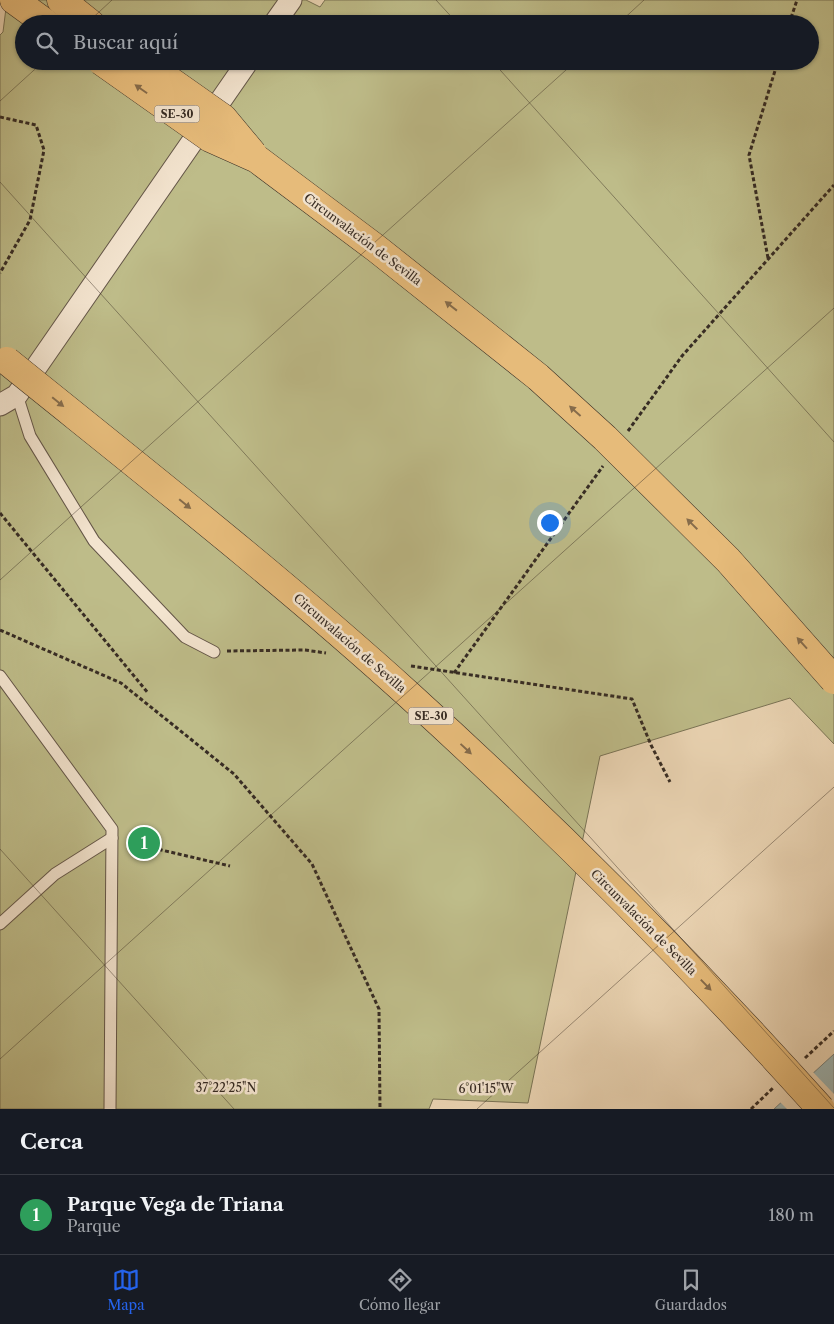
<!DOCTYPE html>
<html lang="es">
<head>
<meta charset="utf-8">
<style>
  :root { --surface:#171b24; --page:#20242c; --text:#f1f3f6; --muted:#9ea1a6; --line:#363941; --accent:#2563eb }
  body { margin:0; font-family:"Libre Caslon Text",serif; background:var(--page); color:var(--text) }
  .you { position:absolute; left:549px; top:522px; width:18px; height:18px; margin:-12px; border:4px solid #fff; border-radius:50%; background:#1a73e8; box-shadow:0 0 0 8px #1a73e833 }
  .badge { display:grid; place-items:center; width:32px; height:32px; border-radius:50%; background:var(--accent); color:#fff; font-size:16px; font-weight:700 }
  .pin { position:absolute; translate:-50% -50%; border:2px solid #fff; box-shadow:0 1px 5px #0006 }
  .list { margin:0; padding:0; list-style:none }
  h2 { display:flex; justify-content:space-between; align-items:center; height:65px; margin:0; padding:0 20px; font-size:21px }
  h2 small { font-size:16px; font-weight:400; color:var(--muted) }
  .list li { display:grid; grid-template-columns:32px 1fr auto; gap:15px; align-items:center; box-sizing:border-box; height:80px; padding:0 20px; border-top:1px solid var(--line) }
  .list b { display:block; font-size:19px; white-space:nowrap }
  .list p { margin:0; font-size:16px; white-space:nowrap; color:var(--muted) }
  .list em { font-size:16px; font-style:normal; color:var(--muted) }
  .icon { flex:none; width:28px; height:28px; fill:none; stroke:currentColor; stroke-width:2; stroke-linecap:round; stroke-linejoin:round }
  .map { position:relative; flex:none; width:834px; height:1109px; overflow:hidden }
  .search { position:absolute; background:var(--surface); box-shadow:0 1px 4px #0004; left:15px; right:15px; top:15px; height:55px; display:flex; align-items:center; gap:12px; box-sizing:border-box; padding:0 18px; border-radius:28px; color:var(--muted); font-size:19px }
  .sheet { height:145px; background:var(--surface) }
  nav { display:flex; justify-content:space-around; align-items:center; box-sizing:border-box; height:70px; border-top:1px solid var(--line); background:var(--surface); font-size:14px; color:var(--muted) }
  nav a { display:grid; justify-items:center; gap:2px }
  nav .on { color:var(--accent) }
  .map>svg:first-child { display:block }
</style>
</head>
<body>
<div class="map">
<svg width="834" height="1109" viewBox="0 0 834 1109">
  <rect width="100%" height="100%" fill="#ecd6b5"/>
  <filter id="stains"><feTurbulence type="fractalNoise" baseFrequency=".004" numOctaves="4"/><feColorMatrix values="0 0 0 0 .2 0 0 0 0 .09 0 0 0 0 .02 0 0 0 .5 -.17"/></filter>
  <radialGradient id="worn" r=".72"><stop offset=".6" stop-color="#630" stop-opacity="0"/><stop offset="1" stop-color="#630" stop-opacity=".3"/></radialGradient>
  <!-- green -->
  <path fill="#bebc89" stroke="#7a7456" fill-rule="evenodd" d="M7 0H306L320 7 325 0H834V744L790 698 600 756 528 1103 433 1099 429 1109H0V35L3 32ZM24 24H810V61H24Z"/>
  <!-- water -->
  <path fill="#9db7b7" stroke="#747f7c" d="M834 1054V1109H774Z"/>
  <!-- pier -->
  <path fill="#ecd6b5" d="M812 1071 834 1094V1109H787L779 1101Z"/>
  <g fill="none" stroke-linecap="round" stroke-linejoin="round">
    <!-- service casing -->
    <g stroke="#645648" stroke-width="13">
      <g id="service">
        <path d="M17 395 30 436 94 541 185 637 214 652"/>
        <path d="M0 676 112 829 110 1109"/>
        <path d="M0 924 55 874 112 838"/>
      </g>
    </g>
    <!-- minor casing -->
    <g stroke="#645648" stroke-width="23">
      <g id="minor">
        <path d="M274 24 291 0"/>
        <path d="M0 405 17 395 248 61"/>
      </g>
    </g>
    <!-- motorway casing -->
    <g stroke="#372c24" stroke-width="29">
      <g id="motorway">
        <path d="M14 0 47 24"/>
        <path d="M61 0 91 24"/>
      </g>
    </g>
    <!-- path -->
    <g stroke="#372c24" stroke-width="3" stroke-dasharray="4 2.5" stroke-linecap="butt">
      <path d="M789 24 797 0"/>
      <path d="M0 117 36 125 44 150 30 220 0 273"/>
      <path d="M768 258 749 155 778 61"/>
      <path d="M628 431 682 356 834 185"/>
      <path d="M0 513 148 693"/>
      <path d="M0 630 121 683 234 774 312 864 379 1009 380 1109"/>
      <path d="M227 651 305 650 326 653"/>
      <path d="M411 666 632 699 651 745 670 782"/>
      <path d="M454 673 603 466"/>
      <path d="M127 842 230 866"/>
      <path d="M805 1058 834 1031"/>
      <path d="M751 1109 773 1088"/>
    </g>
    <!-- service -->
    <use href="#service" stroke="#f3e4cf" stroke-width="11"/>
    <!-- minor -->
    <use href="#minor" stroke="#f3e4cf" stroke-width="21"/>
    <!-- motorway -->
    <use href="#motorway" stroke="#e6bb7a" stroke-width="28"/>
    <!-- motorway-bridge casing -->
    <g stroke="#372c24" stroke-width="29" stroke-linecap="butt">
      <g id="motorway-bridge">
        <path d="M101 61 210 138 257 159 377 249 538 377 605 438 728 560 834 680"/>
        <path d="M142 61 223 118 253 154"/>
        <path d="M7 361C142 470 280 578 409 695 553 826 691 964 821 1109"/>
      </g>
    </g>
    <!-- motorway-bridge -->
    <use href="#motorway-bridge" stroke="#e6bb7a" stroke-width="28"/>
  </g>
  <!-- one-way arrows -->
  <defs><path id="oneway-solid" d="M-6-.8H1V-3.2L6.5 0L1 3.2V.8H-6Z" transform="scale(1.25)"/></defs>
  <g fill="#866c4b">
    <use href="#oneway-solid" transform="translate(141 89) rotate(-145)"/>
    <use href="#oneway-solid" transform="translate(451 306) rotate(-142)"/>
    <use href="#oneway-solid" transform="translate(58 402) rotate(39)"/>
    <use href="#oneway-solid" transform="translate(575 411) rotate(-138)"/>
    <use href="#oneway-solid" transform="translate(185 504) rotate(39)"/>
    <use href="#oneway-solid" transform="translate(692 524) rotate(-135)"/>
    <use href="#oneway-solid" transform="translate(802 643) rotate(-132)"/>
    <use href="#oneway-solid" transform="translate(466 749) rotate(43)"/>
    <use href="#oneway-solid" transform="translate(706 985) rotate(46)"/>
  </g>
  <!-- ticks -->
  <path fill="none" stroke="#372c24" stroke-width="1" stroke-opacity="0.45" d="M436 0 458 24M86 24 112 0M618 24 644 0M492 61 834 442M0 101 44 61M0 182 834 1108M0 580 576 61M0 849 234 1109M0 1059 834 308M477 1109 834 787"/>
  <g text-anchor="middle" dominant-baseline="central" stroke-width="5" stroke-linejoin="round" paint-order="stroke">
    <!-- shield labels -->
    <g fill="#f3e4cf" stroke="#6f6357" stroke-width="1">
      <rect x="154.5" y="105.5" width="45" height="17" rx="4"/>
      <rect x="408.5" y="707.5" width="45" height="17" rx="4"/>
    </g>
    <g font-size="11" font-weight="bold" fill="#372c24">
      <text x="177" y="114">SE-30</text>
      <text x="431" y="716">SE-30</text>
    </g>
    <!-- street labels -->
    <g font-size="12" fill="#372c24" stroke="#f3e4cf">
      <text transform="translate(363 239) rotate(37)">Circunvalación de Sevilla</text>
      <text transform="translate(350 643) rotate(41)">Circunvalación de Sevilla</text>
      <text transform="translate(644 922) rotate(45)">Circunvalación de Sevilla</text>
    </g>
  </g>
  <g font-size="12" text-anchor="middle" fill="#372c24" stroke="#f3e4cf" stroke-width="5" stroke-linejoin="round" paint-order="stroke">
    <text x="226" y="1092">37°22'25"N</text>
    <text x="486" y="1093">6°01'15"W</text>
  </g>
  <rect width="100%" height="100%" filter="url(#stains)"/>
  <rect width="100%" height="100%" fill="url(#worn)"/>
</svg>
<div class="you"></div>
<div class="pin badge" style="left:144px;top:843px;background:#2e9e5b">1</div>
<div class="search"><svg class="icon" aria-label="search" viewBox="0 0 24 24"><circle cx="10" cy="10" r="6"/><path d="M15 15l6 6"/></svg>Buscar aquí</div>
</div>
<section class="sheet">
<h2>Cerca<small></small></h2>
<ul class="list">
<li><span class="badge" style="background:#2e9e5b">1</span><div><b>Parque Vega de Triana</b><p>Parque</p></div><em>180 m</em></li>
</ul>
</section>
<nav>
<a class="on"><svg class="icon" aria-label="map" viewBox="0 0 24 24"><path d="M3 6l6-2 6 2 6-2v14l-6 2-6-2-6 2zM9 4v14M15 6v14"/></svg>Mapa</a>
<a><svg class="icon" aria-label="directions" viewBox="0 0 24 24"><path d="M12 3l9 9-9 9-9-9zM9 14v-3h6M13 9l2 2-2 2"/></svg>Cómo llegar</a>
<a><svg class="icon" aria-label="saved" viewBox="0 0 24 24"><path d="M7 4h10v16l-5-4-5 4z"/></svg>Guardados</a>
</nav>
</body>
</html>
